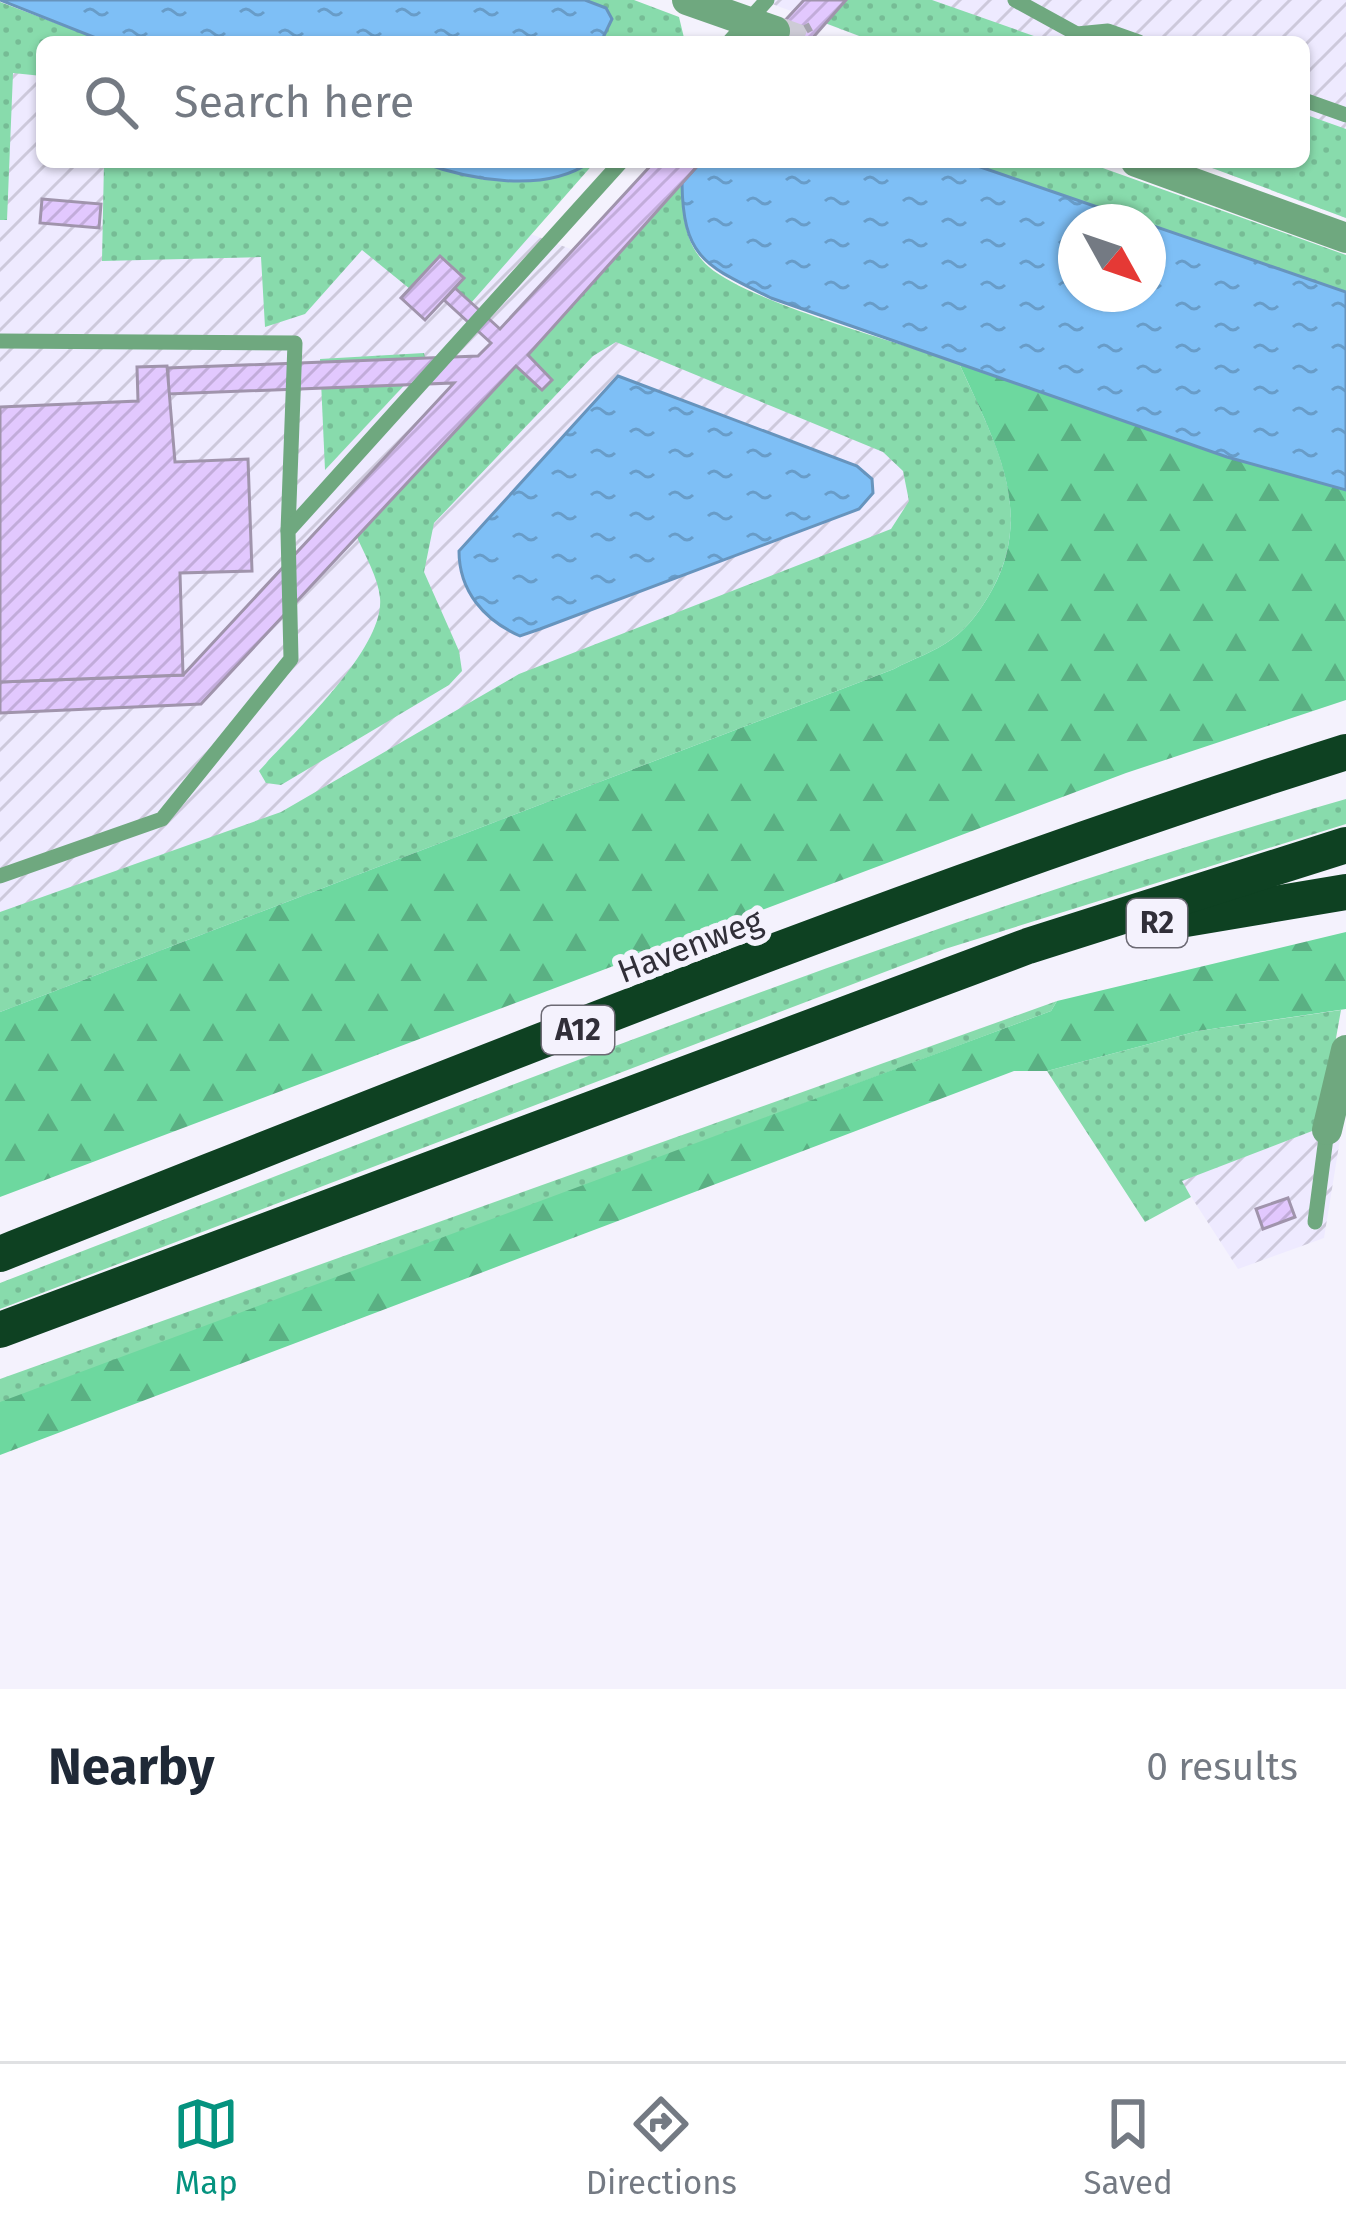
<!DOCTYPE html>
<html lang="en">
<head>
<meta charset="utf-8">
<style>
  :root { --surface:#fff; --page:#f2f2f3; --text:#1f2937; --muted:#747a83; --line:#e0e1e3; --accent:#05937f }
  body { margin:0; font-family:"Fira Sans",sans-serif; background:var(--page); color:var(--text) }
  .compass { position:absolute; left:1058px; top:204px; width:108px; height:108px; border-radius:50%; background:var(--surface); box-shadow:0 3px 9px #0004; rotate:130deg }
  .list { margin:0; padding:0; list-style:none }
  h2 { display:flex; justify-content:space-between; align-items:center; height:156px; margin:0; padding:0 48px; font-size:51px }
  h2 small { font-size:39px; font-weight:400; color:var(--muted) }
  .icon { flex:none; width:66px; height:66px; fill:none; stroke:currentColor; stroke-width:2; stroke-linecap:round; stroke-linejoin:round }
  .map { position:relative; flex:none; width:1346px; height:1689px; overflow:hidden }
  .search { position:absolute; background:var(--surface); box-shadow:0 3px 9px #0004; left:36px; right:36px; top:36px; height:132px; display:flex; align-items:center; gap:30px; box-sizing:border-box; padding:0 42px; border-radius:18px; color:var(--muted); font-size:45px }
  .sheet { height:372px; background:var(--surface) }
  nav { display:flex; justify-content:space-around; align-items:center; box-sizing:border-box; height:168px; border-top:3px solid var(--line); background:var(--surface); font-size:33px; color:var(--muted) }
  nav a { display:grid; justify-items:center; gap:6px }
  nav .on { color:var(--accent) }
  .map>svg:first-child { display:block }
</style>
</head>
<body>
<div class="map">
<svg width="1346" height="1689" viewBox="0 0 1346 1689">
  <defs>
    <pattern id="industrial-furrows" width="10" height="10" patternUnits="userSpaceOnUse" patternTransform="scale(3)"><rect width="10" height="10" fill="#eeeaff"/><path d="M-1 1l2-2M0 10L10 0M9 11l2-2" fill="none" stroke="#cdc9db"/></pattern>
    <pattern id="grass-dots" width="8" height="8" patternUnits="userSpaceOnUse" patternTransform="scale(3)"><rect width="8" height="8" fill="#88dbac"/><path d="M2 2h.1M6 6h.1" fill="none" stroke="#76bc95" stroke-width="1.8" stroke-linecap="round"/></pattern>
    <pattern id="forest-firs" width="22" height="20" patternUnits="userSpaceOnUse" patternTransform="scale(3)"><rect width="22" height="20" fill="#6dd89f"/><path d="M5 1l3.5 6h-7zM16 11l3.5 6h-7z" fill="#5ab083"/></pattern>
    <pattern id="water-ripples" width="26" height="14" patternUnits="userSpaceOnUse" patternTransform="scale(3)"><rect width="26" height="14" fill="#7ebff6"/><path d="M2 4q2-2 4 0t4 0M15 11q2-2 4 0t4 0" fill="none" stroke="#689cc8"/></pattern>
    <pattern id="building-hatch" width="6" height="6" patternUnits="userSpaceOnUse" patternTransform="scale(3)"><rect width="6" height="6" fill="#e2c8fe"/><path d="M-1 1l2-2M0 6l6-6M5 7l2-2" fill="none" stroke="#c2acda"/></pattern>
  </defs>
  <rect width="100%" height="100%" fill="#f4f2fd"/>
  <!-- industrial -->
  <g fill="url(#industrial-furrows)">
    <path d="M761 0H1346V218L1196 162H1304V42H875Z"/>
    <path d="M0 36 42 52V162H338L1202 485 0 1084Z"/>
    <path d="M1320 1128 1341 1133 1324 1238 1238 1269 1181 1181Z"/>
  </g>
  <!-- grass -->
  <g fill="url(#grass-dots)">
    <path d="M585 0H634L679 17 685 42H601L610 26 605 8Z"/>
    <path d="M846 0H932L1051 42H875L825 23Z"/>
    <path d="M0 2 106 42H42V76L13 73 7 220H0Z"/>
    <path d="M1304 114 1346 129V218L1196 162H1304Z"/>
    <path d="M104 162H421L485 180 535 178 595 162 471 303 455 288 463 278 440 257 410 289 362 250 305 314 265 327 261 257 102 261Z"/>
    <path d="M966 162H1086L1346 255V292Z"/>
    <path d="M682 183C682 213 684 245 709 267 749 302 903 344 959 363 993 439 1036 509 992 590 982 608 969 627 952 639 935 652 912 659 894 669L0 1012V912L281 812 519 674 891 529 909 501 903 471 883 452 616 342 593 356 434 523 424 572 459 651 462 671 449 685 281 785 266 783 259 771C293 733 385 649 380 598 378 577 365 556 357 537Z"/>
    <path d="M424 353 426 362 325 470 320 359Z"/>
    <path d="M1346 799V824L945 949 0 1309V1283C444 1112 888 931 1346 799Z"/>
    <path d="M1057 1001 1051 1011 0 1405V1379Z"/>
    <path d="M1341 1010 1320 1128 1182 1181 1191 1197 1145 1222 1047 1071 1198 1031Z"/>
  </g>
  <!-- forest -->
  <g fill="url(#forest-firs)">
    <path d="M959 363 1227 457 1346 490V700L1126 773 0 1197V1012L894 669C912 659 935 652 952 639 969 627 982 608 992 590 1036 510 993 439 959 363Z"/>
    <path d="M1346 932V1009L1198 1031 1047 1071H1014L0 1455V1402L1051 1011 1057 1001Z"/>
  </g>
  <!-- water -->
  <g fill="url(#water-ripples)" stroke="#6794bd" stroke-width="3">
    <path d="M0 0H585L606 8 612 19 601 42H106Z"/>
    <path d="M421 162H590C545 194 469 180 421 162Z"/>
    <path d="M701 162H966L1141 222H1076V294H1148V224L1346 292V490L1227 457 771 298C707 266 683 260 682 183Z"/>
    <path d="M618 376 857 466 872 479 873 493 859 509 540 629 520 636C484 620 459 591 459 551Z"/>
  </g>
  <!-- building -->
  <g fill="url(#building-hatch)" stroke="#a094ac" stroke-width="3">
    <path d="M804 0H846L809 42H765Z"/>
    <path d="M654 162H701L528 355 552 380 542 390 516 366 201 704 0 713V682L183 675 454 383 168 394V368L478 356 491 343 444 300 455 288 500 329Z"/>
    <path d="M42 199 101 204 99 228 40 223Z"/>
    <path d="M440 256 464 278 425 320 401 298Z"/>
    <path d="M167 366 175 462 248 459 252 571 180 573 183 675 0 682V407L138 401 137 367Z"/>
    <path d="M1288 1198 1295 1217 1263 1229 1256 1209Z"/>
  </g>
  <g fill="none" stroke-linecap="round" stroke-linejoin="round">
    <!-- minor-tunnel -->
    <path stroke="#cdcbd6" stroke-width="30" stroke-dasharray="30 15" stroke-linecap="butt" d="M775 31 806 42"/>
    <!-- path -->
    <path stroke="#a5a3ae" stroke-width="6" stroke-dasharray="9 6" stroke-linecap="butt" d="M806 24 816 42"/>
    <!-- service -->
    <g stroke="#6fa87f" stroke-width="15">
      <path d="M1015 0 1077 34 1108 31 1139 42"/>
      <path d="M729 42 767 0"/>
      <path d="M1304 100 1346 115"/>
      <path d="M0 341 295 343 288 531"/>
      <path d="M0 876 162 819 291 659 288 531 621 162"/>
      <path d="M1315 1222 1327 1130"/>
    </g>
    <!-- minor -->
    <g stroke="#6fa87f" stroke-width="30">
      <path d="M687 0 775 31"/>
      <path d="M1136 162 1346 238"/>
      <path d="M1327 1130 1346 1050"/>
    </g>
    <!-- motorway -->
    <g stroke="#0e4122" stroke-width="36">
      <path d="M1162 923 1346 892"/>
      <path d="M0 1254C445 1079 890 896 1346 752"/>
      <path d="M0 1330 1028 946 1346 845"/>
    </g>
  </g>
  <g text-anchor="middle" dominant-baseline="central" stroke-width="12" stroke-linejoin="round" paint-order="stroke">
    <!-- shield labels -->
    <g fill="#f4f2fd" stroke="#6c6a74" stroke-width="3">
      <rect x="1127" y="899" width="60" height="48" rx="9"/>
      <rect x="542" y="1006" width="72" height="48" rx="9"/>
    </g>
    <g font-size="30" font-weight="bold" fill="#312f39">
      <text x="1157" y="923">R2</text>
      <text x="578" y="1030">A12</text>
    </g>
    <!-- street labels -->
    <g font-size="33" fill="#312f39" stroke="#f4f2fd">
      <text transform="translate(690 946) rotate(-21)">Havenweg</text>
    </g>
  </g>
</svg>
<svg class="compass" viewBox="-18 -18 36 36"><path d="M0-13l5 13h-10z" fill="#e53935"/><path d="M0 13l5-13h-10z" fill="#747a83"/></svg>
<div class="search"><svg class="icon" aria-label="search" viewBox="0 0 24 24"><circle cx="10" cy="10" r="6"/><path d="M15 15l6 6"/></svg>Search here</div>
</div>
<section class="sheet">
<h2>Nearby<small>0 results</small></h2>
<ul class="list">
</ul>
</section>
<nav>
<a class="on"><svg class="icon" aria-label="map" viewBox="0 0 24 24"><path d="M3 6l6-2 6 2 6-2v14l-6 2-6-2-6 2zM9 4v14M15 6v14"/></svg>Map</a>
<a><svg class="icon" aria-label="directions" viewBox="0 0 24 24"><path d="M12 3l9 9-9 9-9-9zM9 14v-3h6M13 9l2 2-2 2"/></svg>Directions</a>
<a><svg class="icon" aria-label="saved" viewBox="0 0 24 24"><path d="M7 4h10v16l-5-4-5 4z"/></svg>Saved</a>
</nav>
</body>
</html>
